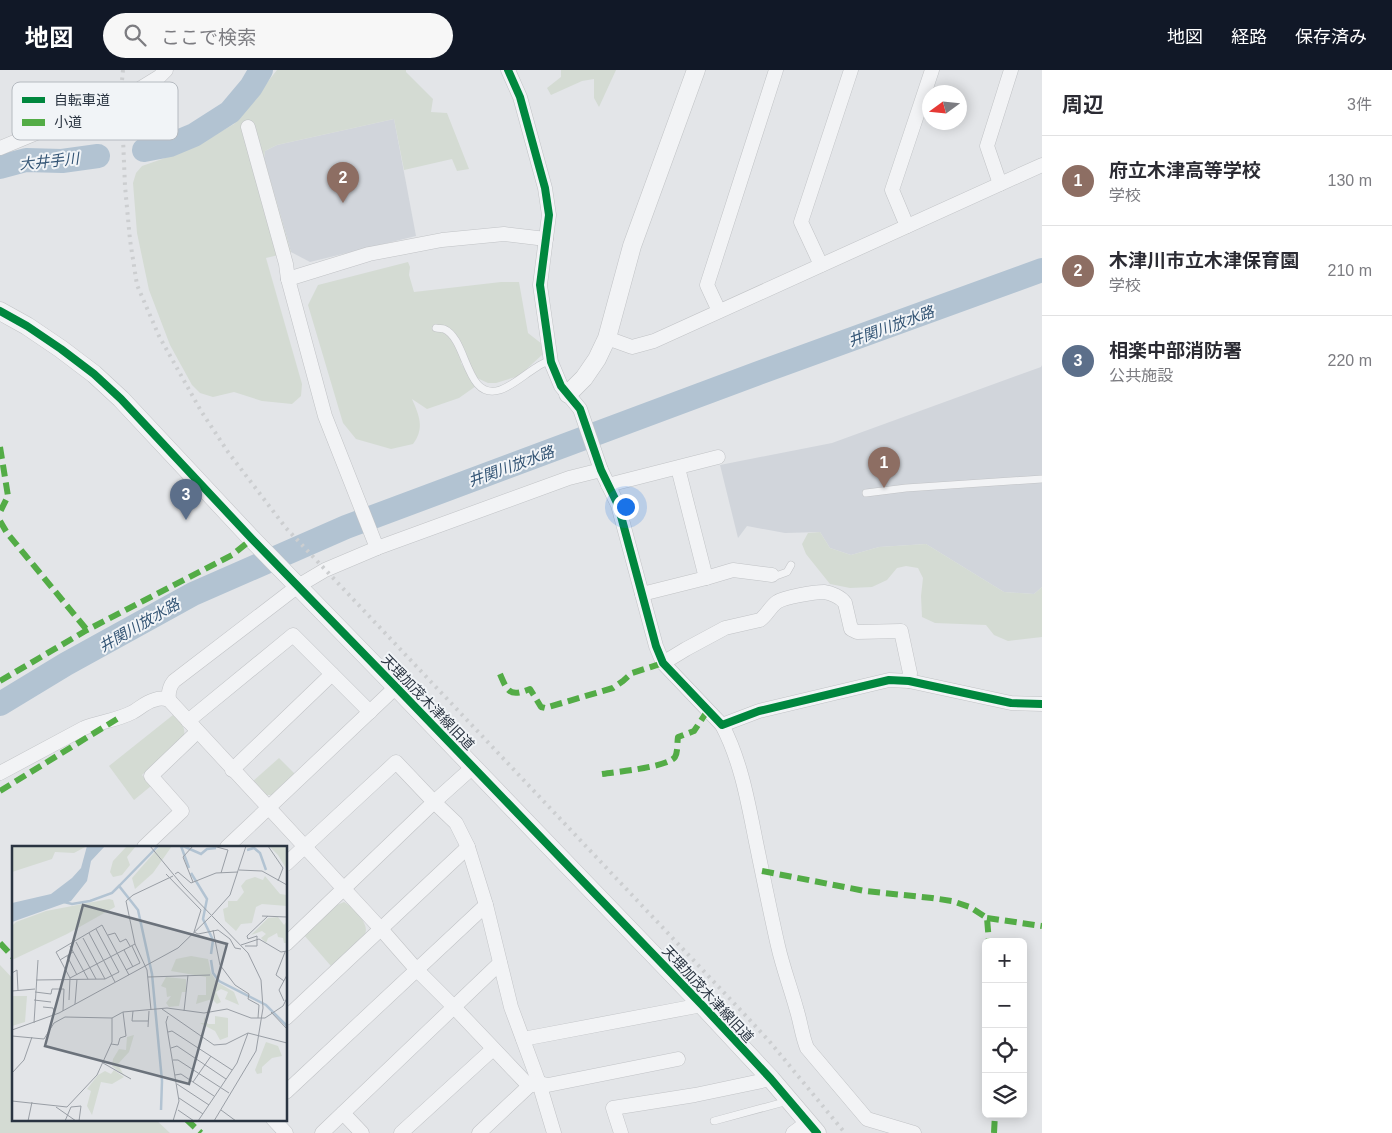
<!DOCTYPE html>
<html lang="ja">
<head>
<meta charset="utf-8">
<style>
  :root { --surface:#fff; --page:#f7f7f7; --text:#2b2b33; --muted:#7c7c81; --line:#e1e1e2; --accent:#111827 }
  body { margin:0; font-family:Arial,"Noto Sans JP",sans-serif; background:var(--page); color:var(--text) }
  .controls { position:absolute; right:15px; bottom:15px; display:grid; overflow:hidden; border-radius:8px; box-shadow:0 2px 12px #0003 }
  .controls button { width:45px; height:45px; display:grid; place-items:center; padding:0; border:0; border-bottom:1px solid var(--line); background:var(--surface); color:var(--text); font:25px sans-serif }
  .compass { position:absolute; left:922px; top:15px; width:45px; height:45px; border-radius:50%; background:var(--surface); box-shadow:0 2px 12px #0003; rotate:255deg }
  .you { position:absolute; left:625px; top:436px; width:18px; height:18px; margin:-12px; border:4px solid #fff; border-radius:50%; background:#1a73e8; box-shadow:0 0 0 8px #1a73e833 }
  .badge { display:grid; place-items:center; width:32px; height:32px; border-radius:50%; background:var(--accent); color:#fff; font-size:16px; font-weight:700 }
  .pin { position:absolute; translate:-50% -41px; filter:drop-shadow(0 1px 2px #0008) }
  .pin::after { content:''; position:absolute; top:26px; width:18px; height:15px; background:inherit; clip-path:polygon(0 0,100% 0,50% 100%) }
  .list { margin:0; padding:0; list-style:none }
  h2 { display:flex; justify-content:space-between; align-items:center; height:65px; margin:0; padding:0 20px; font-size:21px }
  h2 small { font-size:16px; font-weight:400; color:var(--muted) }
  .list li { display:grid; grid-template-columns:32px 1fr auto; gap:15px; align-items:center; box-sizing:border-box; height:90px; padding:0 20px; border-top:1px solid var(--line) }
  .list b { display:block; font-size:19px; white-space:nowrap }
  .list p { margin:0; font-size:16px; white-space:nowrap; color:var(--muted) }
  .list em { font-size:16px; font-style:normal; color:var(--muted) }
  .icon { flex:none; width:28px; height:28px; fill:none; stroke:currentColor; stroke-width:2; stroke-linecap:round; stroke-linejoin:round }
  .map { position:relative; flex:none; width:1042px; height:1063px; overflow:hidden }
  header { display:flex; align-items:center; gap:30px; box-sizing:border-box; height:70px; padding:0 25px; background:var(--accent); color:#fff }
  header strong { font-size:24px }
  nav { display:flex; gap:28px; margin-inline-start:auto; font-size:18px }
  .search { width:350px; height:45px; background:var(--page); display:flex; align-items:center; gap:12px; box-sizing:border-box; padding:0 18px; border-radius:28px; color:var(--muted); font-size:19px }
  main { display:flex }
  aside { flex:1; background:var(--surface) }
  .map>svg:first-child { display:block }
</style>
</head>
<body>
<header>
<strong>地図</strong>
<div class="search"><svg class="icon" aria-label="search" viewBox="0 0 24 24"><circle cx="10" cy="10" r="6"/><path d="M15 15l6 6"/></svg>ここで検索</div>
<nav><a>地図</a><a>経路</a><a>保存済み</a></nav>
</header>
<main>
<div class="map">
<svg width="1042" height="1063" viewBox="0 0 1042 1063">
  <rect width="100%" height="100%" fill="#e3e5e8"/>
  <!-- built -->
  <g fill="#d1d5db">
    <path d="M394 49 416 166 310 192 291 182 264 88 265 81 277 75Z"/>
    <path d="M1042 295V517L1034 524 1004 522 926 474 879 477 851 485 830 478 820 462 785 463 747 456 738 468 720 395 832 373 1041 297Z"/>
  </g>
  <!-- green -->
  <g fill="#d4dbd3">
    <path d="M277 0H406V2L433 29 431 42 447 43 469 99 457 101 452 89 404 100 394 49 277 75 265 81 264 88 291 182 266 188 302 314 301 326 292 334 262 331 234 322 213 327 200 323 192 315 170 275 149 220 137 163 133 113 136 103 142 96 165 88 199 74 234 54Z"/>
    <path d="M561 0H616L599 37 594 28V9L582 11 551 25 547 18 561 7Z"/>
    <path d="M408 192 410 197 409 205 414 222 501 212H519L528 263 542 274 543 284 519 306 496 313H488L477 308 466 286 462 287 461 293 476 316 459 328 427 339 412 329C419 345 425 358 413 374L391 379 356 369 343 353 308 235 318 215Z"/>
    <path d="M820 462 830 478 851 485 879 477 926 474 1004 522 1034 524 1042 517V567L1008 571 994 565 986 555 935 553 922 547 921 526 923 508 918 498 906 496 897 498 887 510 872 517 850 518 830 514 806 484 802 474 808 463Z"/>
    <path d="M173 645C179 651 186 656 184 665L142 705 151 716 134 730 109 696Z"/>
    <path d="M279 688 295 704 272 725H265L252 712Z"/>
    <path d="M344 832C353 837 370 854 365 864L331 896 304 865 337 835Z"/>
    <path d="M0 895 14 910V1049H155L170 1063H0Z"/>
  </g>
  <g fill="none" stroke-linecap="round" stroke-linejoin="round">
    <!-- river -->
    <g stroke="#b2c3d2" stroke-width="24">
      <path d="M144 80 170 75 194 65 230 42 251 17 261 0"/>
      <path d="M0 97 26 90 62 91 98 86"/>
      <path d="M0 634 66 594 193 524 346 457 756 304 1042 200"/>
    </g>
    <!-- service casing -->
    <g stroke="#c1c3c6" stroke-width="8">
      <g id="service">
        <path d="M436 258C439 259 442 258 444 259 468 269 465 331 500 320 514 315 525 304 537 297 541 294 546 292 551 290"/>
        <path d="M866 423 906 418 1042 409"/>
        <path d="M772 505 776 506 787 502 791 495"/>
        <path d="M714 1051 788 1031"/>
      </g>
    </g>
    <!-- minor casing -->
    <g stroke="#c1c3c6" stroke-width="15">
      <g id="minor">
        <path d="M508 0 520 27 545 118 549 145 540 215 551 292 561 316 580 339 601 400 618 435 656 576 663 593 722 655 759 641 889 610 909 611 1011 633 1042 634"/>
        <path d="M248 57 286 194 288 209 325 346 377 478"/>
        <path d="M0 78 133 23 159 7 166 0"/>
        <path d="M1000 114 987 76 1011 0"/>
        <path d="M907 156 892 120 932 0"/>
        <path d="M821 195 801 152 851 0"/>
        <path d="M288 209 369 184 442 170 504 164 546 169"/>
        <path d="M719 241 707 215 776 0"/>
        <path d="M607 268 632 277 654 271 1042 95"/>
        <path d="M608 415 718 387"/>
        <path d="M706 508 733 500 772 505"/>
        <path d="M642 524 706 508 678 398"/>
        <path d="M663 593 686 579 725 558 760 550C767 545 770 537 777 532 784 527 815 522 824 522 831 523 841 527 845 533L851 559 857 562 901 561 910 603 909 611"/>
        <path d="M169 630C168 623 169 617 174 611L298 516 325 500 377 478 569 408 601 400"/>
        <path d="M188 651 293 565 370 642"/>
        <path d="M722 655C741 691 748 732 756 772 763 806 770 841 778 876 783 898 791 919 797 941 801 954 802 966 807 978L867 1049 914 1063"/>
        <path d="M232 700 332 604"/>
        <path d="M0 703 84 658C100 652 118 650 133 642 140 638 146 632 154 630 159 628 164 628 169 630L381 859 416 899 454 937 529 1016"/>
        <path d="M144 777 182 741 151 706 197 662"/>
        <path d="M227 777 396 617"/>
        <path d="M286 794 396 692 434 732 456 753 468 777 486 835 511 937 539 1013 554 1063"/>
        <path d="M286 874 434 732 473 697"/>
        <path d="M286 948 468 777"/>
        <path d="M523 969 702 935"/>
        <path d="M286 1022 486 835"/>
        <path d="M343 1043 362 1063"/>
        <path d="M273 1049 286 1063"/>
        <path d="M322 1063 500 893"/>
        <path d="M401 1063 493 979"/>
        <path d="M479 1063 529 1016 539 1013 548 1015 678 989"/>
        <path d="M621 1063 613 1038 695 1025 771 1009"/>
        <path d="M793 1063 808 1052"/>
      </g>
    </g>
    <!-- tertiary casing -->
    <g stroke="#c1c3c6" stroke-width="19">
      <g id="tertiary">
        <path d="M0 241 27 256 61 279 94 304 121 329 252 469 396 617 702 935 771 1009 817 1063"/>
        <path d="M568 324 584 308 597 289 607 268 632 176 696 0"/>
      </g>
    </g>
    <!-- service -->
    <use href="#service" stroke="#f2f3f5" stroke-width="7"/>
    <!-- minor -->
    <use href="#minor" stroke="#f2f3f5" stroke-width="14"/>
    <!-- tertiary -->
    <use href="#tertiary" stroke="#f2f3f5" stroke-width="18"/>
    <!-- rail -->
    <path stroke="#ccced0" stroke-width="4" stroke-dasharray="2.5 5" stroke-linecap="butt" d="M123 0 121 21 125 116 130 170 137 215 159 266 201 341 228 382 286 458 747 947 770 972 845 1063"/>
    <!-- quiet -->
    <g stroke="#53ac46" stroke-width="6" stroke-dasharray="12 6" stroke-linecap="butt">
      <path d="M0 377 8 426 0 442"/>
      <path d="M0 451 7 463 87 560"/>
      <path d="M500 604C508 623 510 627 530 619L541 637 545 638 613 618 623 611 632 603 663 593"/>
      <path d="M0 611 87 560 232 485 252 469"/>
      <path d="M602 704C616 702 668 697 675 687 678 682 677 673 678 667L694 661 708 640"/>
      <path d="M0 721 117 649"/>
      <path d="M762 801 865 821 932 828 952 831 970 837 987 848 989 872"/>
      <path d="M987 848 1042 856"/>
      <path d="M0 873 14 888"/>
      <path d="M186 1049 201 1063"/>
      <path d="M994 1063 995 1044"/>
    </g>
    <!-- cycleway casing -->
    <g stroke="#f1f4f7" stroke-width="11">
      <g id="cycleway">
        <path d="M508 0 520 27 545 118 549 145 540 215 551 292 561 316 580 339 601 400 618 435 656 576 663 593 722 655 759 641 889 610 909 611 1011 633 1042 634"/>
        <path d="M0 241 27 256 61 279 94 304 121 329 252 469 396 617 702 935 771 1009 817 1063"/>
      </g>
    </g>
    <!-- cycleway -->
    <use href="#cycleway" stroke="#00873e" stroke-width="8"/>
  </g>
  <g text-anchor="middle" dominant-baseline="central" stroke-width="4" stroke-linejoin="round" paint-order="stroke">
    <!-- street labels -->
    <g font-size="14" fill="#2a3441" stroke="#f1f4f7">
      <text transform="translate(428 632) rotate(46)">天理加茂木津線旧道</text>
      <text transform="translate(708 924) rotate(47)">天理加茂木津線旧道</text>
    </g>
    <!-- water labels -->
    <g font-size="15" font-style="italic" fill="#345575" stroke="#f1f4f7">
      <text transform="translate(49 91) rotate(-6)">大井手川</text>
      <text transform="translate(891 256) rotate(-20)">井関川放水路</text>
      <text transform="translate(511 396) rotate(-20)">井関川放水路</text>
      <text transform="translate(139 555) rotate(-30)">井関川放水路</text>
    </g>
  </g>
  <!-- overview -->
  <g transform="translate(12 776)">
    <rect width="275" height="275" fill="#e3e5e8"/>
    <path d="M0 0H75L62 7 43 6 40 13 0 26ZM115 0H124L115 11 118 19 110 29 101 31 98 26 101 15ZM148 0H160L141 27 123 43 120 32ZM257 0H275V24L266 9ZM253 30 268 48 275 49V60L250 58 244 61 240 77 229 78 224 85 213 75 211 63 216 61V55H225L232 46 229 40 234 34 243 31 251 34ZM97 53 101 54 103 61 55 88 0 114V80L4 76 34 65ZM266 71 272 79 275 75V97H272L271 92 266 91 265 87 256 92 254 97 249 92 254 88 250 85 239 89 256 72ZM179 110 196 113 199 127 205 136 222 146 227 159 213 153 216 146 209 143 204 146 209 156 205 158 200 153 184 158 186 149H194V131L159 125 164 113ZM154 131 174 133V146H170L167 160 157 161 154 157 159 150 155 151 154 142 149 140ZM0 150H15L13 176 0 180ZM203 170 216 172V191L208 194 203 185 188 177H192V171L196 178H203ZM122 189 117 206 106 218 112 230 100 220 101 213 107 203 114 204 115 191ZM254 196 266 200 270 210 260 212 250 221V227L245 228 243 224ZM102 224 112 231 100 238 89 236 80 269 75 260 79 245 75 243 86 229 93 225 99 228Z" fill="#d4dbd3"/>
    <path d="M75 0H93L79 15 75 35 59 55 0 76V57L39 48 60 32 69 22Z" fill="#b2c3d2"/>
    <path fill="none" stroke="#b2c3d2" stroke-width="2.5" d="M169 0 177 22M171 0 189 8 195 3 204 2M235 4 242 2 248 7 254 24M179 27 195 53 191 73 201 94 199 108M107 40 146 0M52 56 60 58 78 55 100 47 107 40 126 64 140 128 150 235 149 264M199 114 201 127 207 135 254 159 275 180"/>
    <path fill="none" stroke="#999ea5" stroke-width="1" d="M138 0 171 40 236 107 249 134 251 162 244 205 202 275M201 0 216 4 209 27M256 0 271 22 266 35M227 24 250 25 275 39M154 28 189 64 182 86 186 88 206 84 218 93 223 102 229 103M163 28 166 26 179 37 204 27 226 26M181 36 171 11 181 0M200 69 218 49 234 0M250 70 275 71M201 84 208 119 223 139 237 148 236 153 247 159 246 172M77 87 103 136M96 89 103 87 108 96 114 93 118 100M71 92 93 133M64 96 84 133M229 99 247 93 269 106 275 105M58 100 76 133M233 100H245V90L236 93 235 90 256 70M112 104 121 121M55 110 65 129M48 114 61 106M114 124 128 117 120 100M0 127 5 124 6 145M136 131 198 129M58 132 123 98M24 134 93 133 107 126 84 83M272 135 264 129 273 106M0 145 23 143M23 146 39 148 40 143H52L51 165M22 154 39 156M57 154 58 132 44 106 90 79 117 129M272 155 267 144 275 129M63 158 65 133M31 161 41 162 43 169M150 163 202 199 214 198 236 187 275 197M139 164 135 124 123 98 114 55 121 49 161 30M121 165 120 175H136M172 165 176 129M259 166 275 183M156 170 154 176 167 255 161 275M22 177 26 114M136 181 137 165M0 184 47 167 166 102 199 70M156 186 160 185 220 224M0 190 32 193 42 177 53 171 100 172M99 198 106 199 108 192 114 190 111 166M159 202 165 200 214 233M161 214H166L217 247M91 217 119 233M0 227 12 214 20 191M163 229 169 228 202 250M181 236 199 210M165 238 197 259M167 252 191 268M0 255 55 261 85 229 100 196V172L111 166 155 162 192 167 215 163 239 172H253L271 160 275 152M44 261 64 275M59 261 69 260 67 275M166 264 182 275M209 264 224 275M16 275 20 256M53 275 59 261M186 275 225 217 236 187"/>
    <path fill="#6b727b" fill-opacity="0.15" stroke="#6b727b" stroke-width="2.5" d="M71 59 215 98 177 238 33 200Z"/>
    <rect width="275" height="275" fill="none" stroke="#2a3441" stroke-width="2.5"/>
  </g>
  <!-- legend -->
  <rect x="12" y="12" width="166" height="58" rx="8" fill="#f1f4f7" stroke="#b5bac0" stroke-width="1"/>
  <rect x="22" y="27" width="23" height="6" fill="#00873e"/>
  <rect x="22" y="49" width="23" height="7" fill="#53ac46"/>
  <g font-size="14" fill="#2a3441">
    <text x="54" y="35">自転車道</text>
    <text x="54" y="57">小道</text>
  </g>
</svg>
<div class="controls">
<button>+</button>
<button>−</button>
<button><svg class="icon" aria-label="locate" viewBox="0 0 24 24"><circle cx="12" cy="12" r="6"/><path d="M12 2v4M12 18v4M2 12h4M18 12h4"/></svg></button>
<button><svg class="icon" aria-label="layers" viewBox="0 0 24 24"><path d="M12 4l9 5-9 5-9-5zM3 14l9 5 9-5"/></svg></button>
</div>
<svg class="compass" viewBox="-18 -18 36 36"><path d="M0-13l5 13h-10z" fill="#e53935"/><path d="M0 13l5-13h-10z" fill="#7c7c81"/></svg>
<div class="you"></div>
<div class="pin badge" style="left:884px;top:418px;background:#8d6e63">1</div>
<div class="pin badge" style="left:343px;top:133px;background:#8d6e63">2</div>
<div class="pin badge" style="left:186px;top:450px;background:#5c6f8a">3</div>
</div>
<aside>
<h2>周辺<small>3件</small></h2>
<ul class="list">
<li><span class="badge" style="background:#8d6e63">1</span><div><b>府立木津高等学校</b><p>学校</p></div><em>130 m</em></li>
<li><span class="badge" style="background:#8d6e63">2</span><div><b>木津川市立木津保育園</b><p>学校</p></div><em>210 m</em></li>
<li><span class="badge" style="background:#5c6f8a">3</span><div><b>相楽中部消防署</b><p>公共施設</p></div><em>220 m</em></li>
</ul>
</aside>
</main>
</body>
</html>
